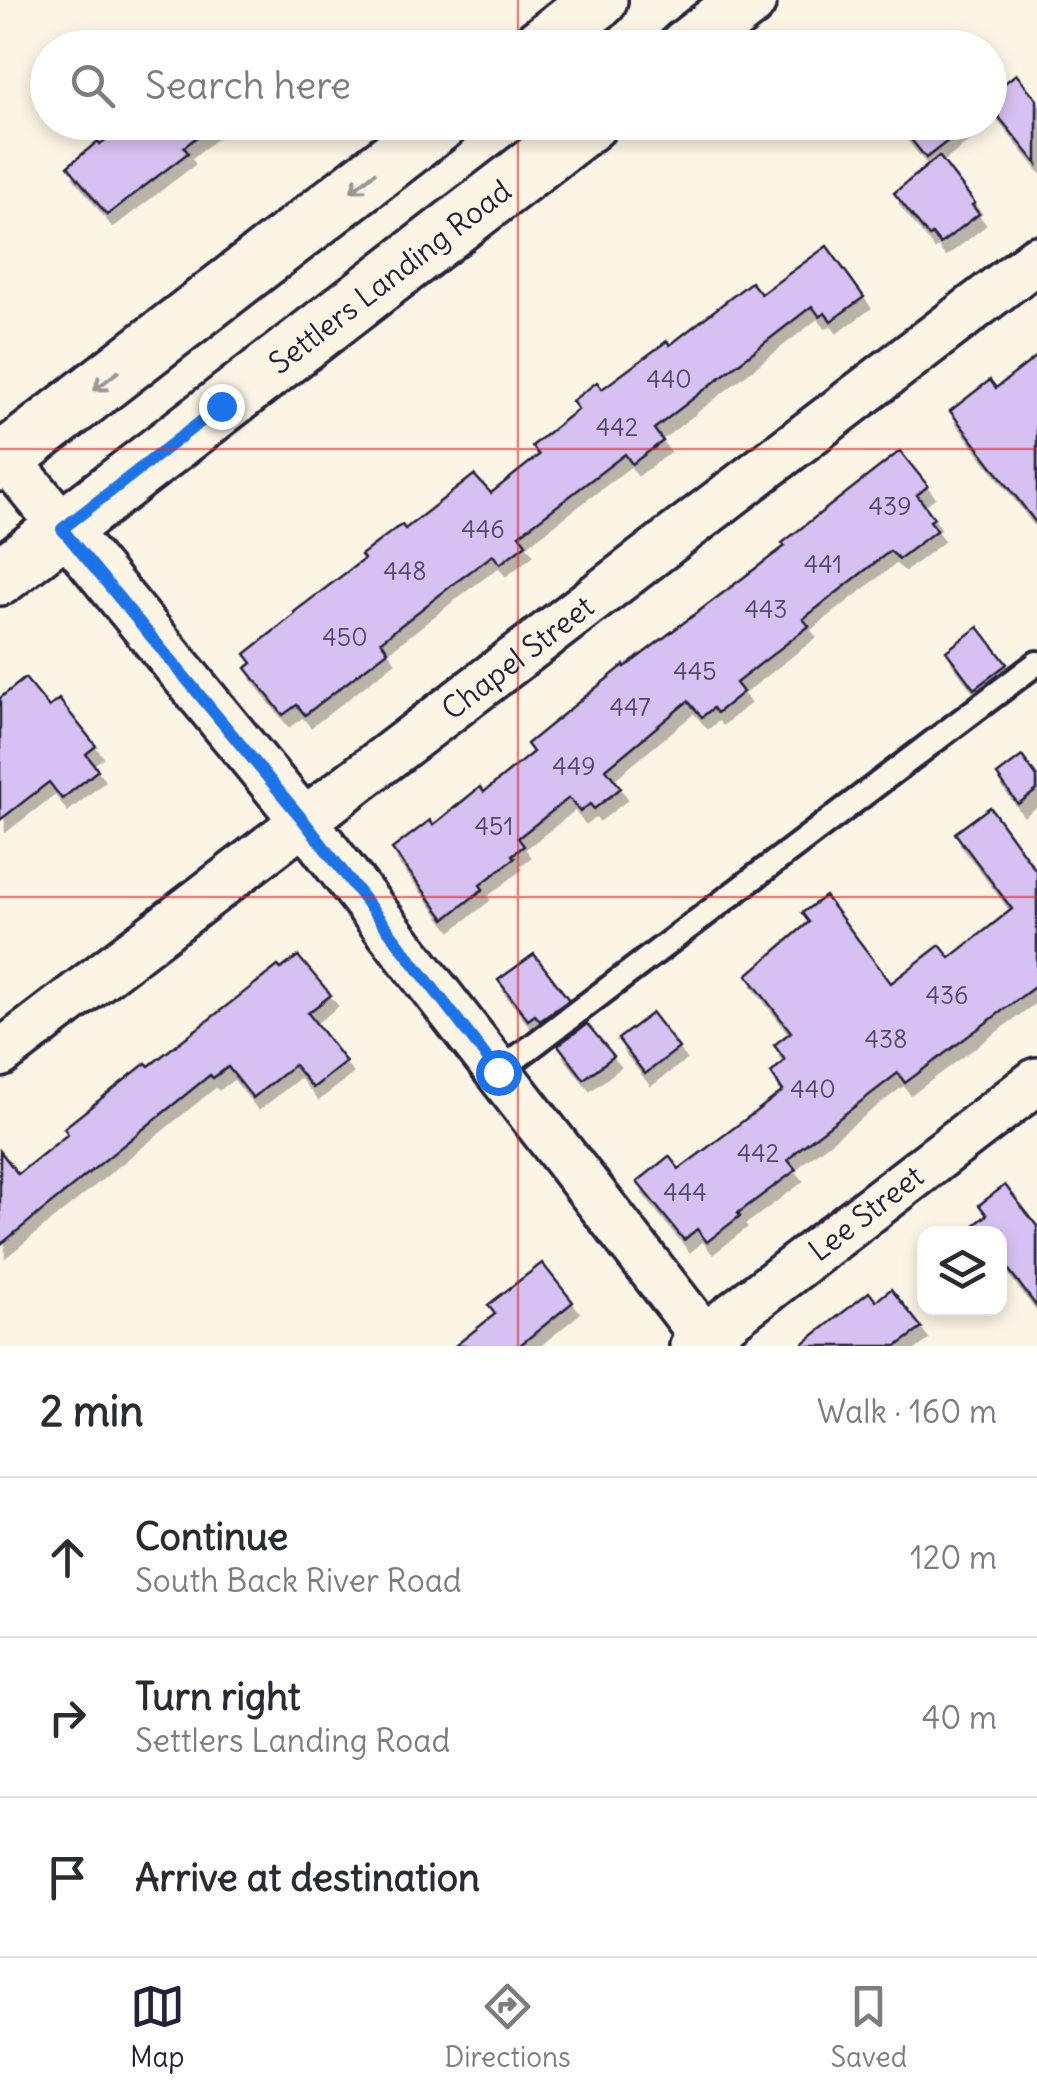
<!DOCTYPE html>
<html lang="en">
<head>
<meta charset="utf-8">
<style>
  :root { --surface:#fff; --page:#f2f2f3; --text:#2b2b33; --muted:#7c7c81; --line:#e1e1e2; --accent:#22223b }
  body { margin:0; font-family:Delius,sans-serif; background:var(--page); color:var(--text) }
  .controls { position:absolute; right:30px; bottom:30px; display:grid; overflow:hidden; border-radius:20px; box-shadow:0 5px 15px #0003 }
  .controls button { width:90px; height:90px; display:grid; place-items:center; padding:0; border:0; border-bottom:2px solid var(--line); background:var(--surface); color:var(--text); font:50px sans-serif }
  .stop { position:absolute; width:30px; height:30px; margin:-22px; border:8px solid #1a73e8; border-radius:50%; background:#fff }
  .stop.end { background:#1a73e8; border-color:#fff; box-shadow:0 2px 10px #0008 }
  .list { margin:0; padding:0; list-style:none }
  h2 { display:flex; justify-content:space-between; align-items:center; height:130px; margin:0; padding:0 40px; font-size:42px }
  h2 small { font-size:32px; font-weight:400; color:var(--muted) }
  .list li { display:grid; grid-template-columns:65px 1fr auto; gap:30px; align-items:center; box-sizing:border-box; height:160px; padding:0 40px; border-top:2px solid var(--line) }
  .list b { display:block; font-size:38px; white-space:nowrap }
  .list p { margin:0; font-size:32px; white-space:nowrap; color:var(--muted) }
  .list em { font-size:32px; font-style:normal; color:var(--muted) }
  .icon { flex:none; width:55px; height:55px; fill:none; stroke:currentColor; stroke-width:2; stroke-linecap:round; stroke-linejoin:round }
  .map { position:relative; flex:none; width:1037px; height:1346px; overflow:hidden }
  .search { position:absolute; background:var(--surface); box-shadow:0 5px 15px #0003; left:30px; right:30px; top:30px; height:110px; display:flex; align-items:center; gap:25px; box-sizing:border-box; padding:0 35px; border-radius:55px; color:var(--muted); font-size:38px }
  .sheet { height:610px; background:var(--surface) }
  nav { display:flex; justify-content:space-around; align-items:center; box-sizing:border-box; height:140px; border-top:2px solid var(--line); background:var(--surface); font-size:28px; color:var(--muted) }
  nav a { display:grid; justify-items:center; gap:5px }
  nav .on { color:var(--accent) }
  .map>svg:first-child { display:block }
</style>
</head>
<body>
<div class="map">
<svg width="1037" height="1346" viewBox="0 0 1037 1346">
  <defs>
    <filter id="shadow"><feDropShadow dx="6" dy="11" stdDeviation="0" flood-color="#0004"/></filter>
  </defs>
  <rect width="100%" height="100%" fill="#fcf5e5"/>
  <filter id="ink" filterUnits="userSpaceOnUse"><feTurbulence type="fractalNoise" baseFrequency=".01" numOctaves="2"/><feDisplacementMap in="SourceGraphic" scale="20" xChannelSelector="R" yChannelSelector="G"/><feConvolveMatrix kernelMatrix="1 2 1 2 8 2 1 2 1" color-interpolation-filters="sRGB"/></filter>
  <g filter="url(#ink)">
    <!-- building -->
    <g fill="#d7c1f2" stroke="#22223b" stroke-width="2.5" filter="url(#shadow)">
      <path d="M1016 74 1037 100V164L990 106V95Z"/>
      <path d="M129 122H216L184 147 188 153 107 215 68 166 98 141 100 144Z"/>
      <path d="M897 122H972L926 158Z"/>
      <path d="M939 156 975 203 972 205 979 214 940 244 932 234 929 237 894 193Z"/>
      <path d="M827 246 864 297 831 321 825 313 820 317 812 306 654 429 663 441 632 464 625 454 519 535 526 544 500 564 493 555 456 582 381 641 388 651 305 715 297 705 283 715 246 668 252 663 245 654 295 614 294 612 364 559 361 555 395 529 402 525 405 529 474 475 491 493 539 455 532 446 578 409 572 401 597 382 602 389 667 341 670 345 751 282 761 294Z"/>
      <path d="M1037 356V524L950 411 990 380 996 388Z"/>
      <path d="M900 451 928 486 917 495 934 518 930 521 937 530 899 559 890 551 803 619 809 626 736 683 743 692 717 713 713 708 702 717 688 701 606 769 621 788 594 809 590 804 580 812 569 798 518 838 524 846 512 855 515 858 480 885 483 889 445 919 392 849 430 820 433 825 480 787 484 792 533 752 527 744 624 665 625 667 785 546 782 543Z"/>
      <path d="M978 627 1007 664 974 689 946 651Z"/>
      <path d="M25 678 49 707 59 699 96 746 86 754 98 770 62 799 49 782 0 820V698Z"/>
      <path d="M1022 756 1037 777V790L1018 804 997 775Z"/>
      <path d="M990 807 1037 872V985L905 1083 898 1073 798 1150 788 1160 796 1170 738 1213 740 1216 707 1242 697 1229 684 1240 637 1182 669 1156 679 1169 783 1091 771 1073 785 1060 774 1045 791 1032 747 975 809 922 802 913 825 896 891 983 940 945 950 958 1012 909 955 833Z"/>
      <path d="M534 954 569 1000 540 1021 535 1015 528 1020 498 980Z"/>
      <path d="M298 956 331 995 308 1013 346 1062 313 1088 294 1065 253 1098 228 1067 213 1078 210 1075 0 1245V1151L18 1174 68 1134 64 1128 146 1063 149 1066 278 966 281 969Z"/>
      <path d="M652 1013 679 1048 645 1074 618 1039Z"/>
      <path d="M587 1024 614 1056 584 1079 558 1045Z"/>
      <path d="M1005 1185 1037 1226V1307L1000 1258V1234H963L987 1215 979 1205Z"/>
      <path d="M542 1263 573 1302 519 1346H455L495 1314 488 1305Z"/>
      <path d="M891 1289 922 1328 897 1346H800L869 1292 876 1301Z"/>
    </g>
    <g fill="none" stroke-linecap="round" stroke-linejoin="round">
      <!-- service casing -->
      <g stroke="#22223b" stroke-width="30">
        <path id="service" d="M498 1072 1037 663"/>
      </g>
      <!-- minor casing -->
      <g stroke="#22223b" stroke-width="52">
        <g id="minor">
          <path d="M0 450 303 820 711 1346"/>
          <path id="s1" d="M0 1054 1037 259"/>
          <path id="s2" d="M693 1346 1037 1081"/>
        </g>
      </g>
      <!-- secondary casing -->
      <g stroke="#22223b" stroke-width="62">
        <g id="secondary">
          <path d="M538 48 599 0"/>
          <path d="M686 48 748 0"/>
          <path d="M0 463 441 122"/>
          <path id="s3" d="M0 577 590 122"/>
        </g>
      </g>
      <!-- service -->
      <use href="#service" stroke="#fcf5e5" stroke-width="22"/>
      <!-- minor -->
      <use href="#minor" stroke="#fcf5e5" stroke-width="45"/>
      <!-- secondary -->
      <use href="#secondary" stroke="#fcf5e5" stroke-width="55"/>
    </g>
    <!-- one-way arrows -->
    <defs><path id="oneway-shaft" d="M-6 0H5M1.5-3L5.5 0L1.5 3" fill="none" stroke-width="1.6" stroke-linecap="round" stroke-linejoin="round" transform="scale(2.5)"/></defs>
    <g stroke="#9a9698">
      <use href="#oneway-shaft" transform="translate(363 182) rotate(142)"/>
      <use href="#oneway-shaft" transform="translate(106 381) rotate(142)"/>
    </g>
  </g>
  <g fill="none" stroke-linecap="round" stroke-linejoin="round" filter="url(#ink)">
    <!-- route -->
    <path stroke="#1a73e8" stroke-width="12" d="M221 406 62 529 303 820 498 1072"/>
  </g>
  <!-- grid -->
  <path fill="none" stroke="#d62828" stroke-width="2.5" stroke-opacity="0.55" d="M518 0V48M518 122V1346M0 449H1037M0 897H1037"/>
  <g text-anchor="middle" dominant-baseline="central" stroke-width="8" stroke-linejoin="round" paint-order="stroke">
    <!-- number labels -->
    <g font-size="25" fill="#4f4a69">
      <text x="669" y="379">440</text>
      <text x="617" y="427">442</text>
      <text x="890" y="506">439</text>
      <text x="483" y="529">446</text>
      <text x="823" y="564">441</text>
      <text x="405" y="571">448</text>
      <text x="766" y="609">443</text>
      <text x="345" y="637">450</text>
      <text x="695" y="671">445</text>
      <text x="630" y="707">447</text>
      <text x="574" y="766">449</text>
      <text x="494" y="826">451</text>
      <text x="947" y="995">436</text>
      <text x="886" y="1039">438</text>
      <text x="813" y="1089">440</text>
      <text x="758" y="1153">442</text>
      <text x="685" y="1192">444</text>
    </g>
    <!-- street labels -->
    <g font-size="30" fill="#22223b" stroke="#fcf5e5">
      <text stroke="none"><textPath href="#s3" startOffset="492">Settlers Landing Road</textPath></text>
      <text stroke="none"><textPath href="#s1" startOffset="652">Chapel Street</textPath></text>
      <text stroke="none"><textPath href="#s2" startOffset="218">Lee Street</textPath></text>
    </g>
  </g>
</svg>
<div class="controls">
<button><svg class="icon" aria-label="layers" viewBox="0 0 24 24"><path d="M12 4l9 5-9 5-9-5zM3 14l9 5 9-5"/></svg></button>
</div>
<div class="stop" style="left:498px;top:1072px"></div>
<div class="stop end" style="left:221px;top:406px"></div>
<div class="search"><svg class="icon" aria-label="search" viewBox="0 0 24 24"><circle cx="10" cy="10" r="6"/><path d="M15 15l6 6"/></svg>Search here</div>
</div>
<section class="sheet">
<h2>2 min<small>Walk · 160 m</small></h2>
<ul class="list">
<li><svg class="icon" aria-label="ahead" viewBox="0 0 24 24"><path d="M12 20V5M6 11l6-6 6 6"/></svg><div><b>Continue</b><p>South Back River Road</p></div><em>120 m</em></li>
<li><svg class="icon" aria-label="right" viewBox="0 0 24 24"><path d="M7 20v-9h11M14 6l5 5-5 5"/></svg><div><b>Turn right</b><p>Settlers Landing Road</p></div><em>40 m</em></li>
<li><svg class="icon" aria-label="arrive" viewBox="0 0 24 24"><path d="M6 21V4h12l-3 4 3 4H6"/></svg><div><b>Arrive at destination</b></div></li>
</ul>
</section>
<nav>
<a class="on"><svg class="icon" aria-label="map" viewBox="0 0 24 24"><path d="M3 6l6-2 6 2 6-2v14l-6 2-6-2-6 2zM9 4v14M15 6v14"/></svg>Map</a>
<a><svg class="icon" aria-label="directions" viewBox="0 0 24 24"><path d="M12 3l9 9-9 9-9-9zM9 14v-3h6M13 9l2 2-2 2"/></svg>Directions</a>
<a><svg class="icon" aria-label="saved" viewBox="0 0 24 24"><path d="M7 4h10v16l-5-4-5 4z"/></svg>Saved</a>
</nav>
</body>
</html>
